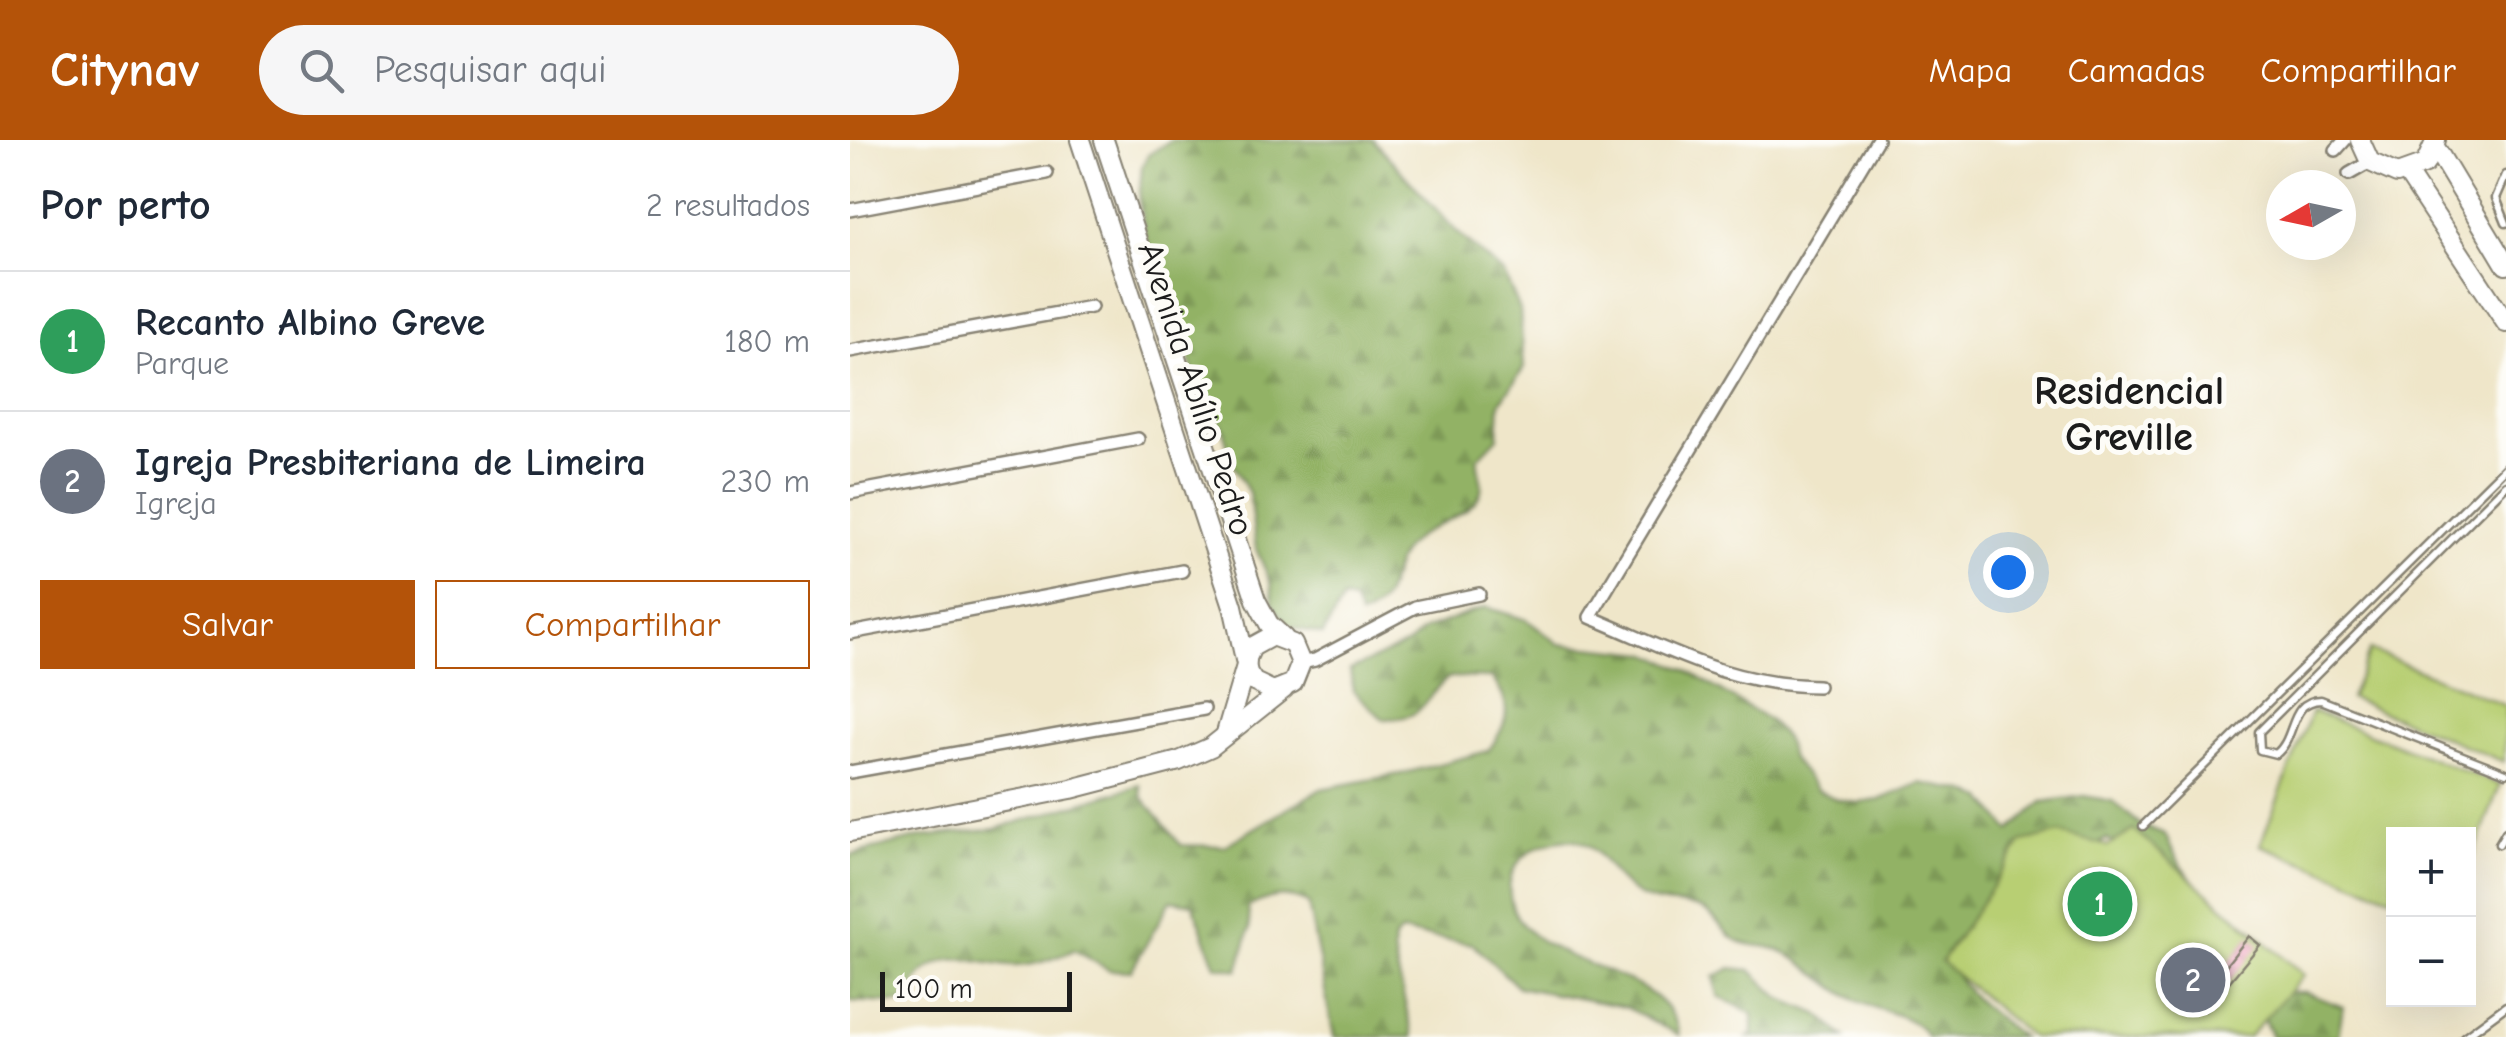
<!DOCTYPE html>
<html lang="pt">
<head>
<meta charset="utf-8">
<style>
  :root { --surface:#fff; --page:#f6f6f7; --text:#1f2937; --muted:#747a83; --line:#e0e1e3; --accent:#b45309 }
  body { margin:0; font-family:"Comic Neue",sans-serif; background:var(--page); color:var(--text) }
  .controls { position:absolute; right:30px; bottom:30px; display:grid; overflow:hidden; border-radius:0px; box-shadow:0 10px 40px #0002 }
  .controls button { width:90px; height:90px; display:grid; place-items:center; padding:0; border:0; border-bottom:2px solid var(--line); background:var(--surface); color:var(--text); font:50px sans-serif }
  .compass { position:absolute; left:1416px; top:30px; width:90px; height:90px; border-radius:50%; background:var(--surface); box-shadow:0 10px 40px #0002; rotate:261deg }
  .scale { position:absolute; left:30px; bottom:25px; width:192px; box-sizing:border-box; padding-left:10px; border:5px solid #1c1c1c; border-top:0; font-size:28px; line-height:35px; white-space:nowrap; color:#1c1c1c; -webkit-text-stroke:8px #fdfcf7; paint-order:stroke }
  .you { position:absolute; left:1158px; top:432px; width:35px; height:35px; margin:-25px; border:8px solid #fff; border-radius:50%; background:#1a73e8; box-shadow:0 0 0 15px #1a73e833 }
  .badge { display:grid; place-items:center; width:65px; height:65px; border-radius:50%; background:var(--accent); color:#fff; font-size:32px; font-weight:700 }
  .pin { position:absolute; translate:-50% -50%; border:5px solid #fff; box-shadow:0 2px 10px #0006 }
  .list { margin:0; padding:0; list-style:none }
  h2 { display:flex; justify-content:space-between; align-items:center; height:130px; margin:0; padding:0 40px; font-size:42px }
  h2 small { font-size:32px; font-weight:400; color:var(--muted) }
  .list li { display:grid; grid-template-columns:65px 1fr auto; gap:30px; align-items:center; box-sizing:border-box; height:140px; padding:0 40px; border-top:2px solid var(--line) }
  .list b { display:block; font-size:38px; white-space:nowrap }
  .list p { margin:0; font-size:32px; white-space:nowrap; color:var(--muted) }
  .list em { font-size:32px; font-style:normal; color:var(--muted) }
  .actions { display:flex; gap:20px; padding:30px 40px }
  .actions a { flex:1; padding:22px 0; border:2px solid var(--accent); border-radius:0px; text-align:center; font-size:35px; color:var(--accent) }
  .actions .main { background:var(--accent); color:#fff }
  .icon { flex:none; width:55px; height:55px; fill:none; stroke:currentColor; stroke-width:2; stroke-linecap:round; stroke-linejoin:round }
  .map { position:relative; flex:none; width:1656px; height:897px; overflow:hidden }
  header { display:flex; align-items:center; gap:60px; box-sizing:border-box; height:140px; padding:0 50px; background:var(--accent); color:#fff }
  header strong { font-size:48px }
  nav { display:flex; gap:55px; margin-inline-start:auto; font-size:35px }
  .search { width:700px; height:90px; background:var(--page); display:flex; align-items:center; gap:25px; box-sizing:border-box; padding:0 35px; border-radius:55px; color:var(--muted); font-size:38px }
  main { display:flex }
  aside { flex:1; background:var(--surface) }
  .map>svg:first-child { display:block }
</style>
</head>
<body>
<header>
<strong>Citynav</strong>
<div class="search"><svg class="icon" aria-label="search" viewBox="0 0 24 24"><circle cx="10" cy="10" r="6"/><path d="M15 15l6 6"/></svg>Pesquisar aqui</div>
<nav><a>Mapa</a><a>Camadas</a><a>Compartilhar</a></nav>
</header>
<main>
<aside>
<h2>Por perto<small>2 resultados</small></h2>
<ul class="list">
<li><span class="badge" style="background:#2e9e5b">1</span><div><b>Recanto Albino Greve</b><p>Parque</p></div><em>180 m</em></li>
<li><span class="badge" style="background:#6b7280">2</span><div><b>Igreja Presbiteriana de Limeira</b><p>Igreja</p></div><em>230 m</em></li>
</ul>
<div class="actions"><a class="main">Salvar</a><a>Compartilhar</a></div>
</aside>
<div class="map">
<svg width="1656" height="897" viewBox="0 0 1656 897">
  <defs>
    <pattern id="forest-firs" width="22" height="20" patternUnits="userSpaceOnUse" patternTransform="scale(2.5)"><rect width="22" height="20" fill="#92b265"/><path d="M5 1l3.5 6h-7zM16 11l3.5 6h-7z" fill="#7d9857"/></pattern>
    <pattern id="building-cross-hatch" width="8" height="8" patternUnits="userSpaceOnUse" patternTransform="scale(2.5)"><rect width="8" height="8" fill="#f0a3c0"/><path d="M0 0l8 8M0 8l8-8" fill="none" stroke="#cd8ca4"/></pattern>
  </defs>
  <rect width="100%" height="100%" fill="#fdfcf7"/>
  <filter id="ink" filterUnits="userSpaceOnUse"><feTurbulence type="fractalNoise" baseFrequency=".01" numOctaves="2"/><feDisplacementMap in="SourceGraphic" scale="20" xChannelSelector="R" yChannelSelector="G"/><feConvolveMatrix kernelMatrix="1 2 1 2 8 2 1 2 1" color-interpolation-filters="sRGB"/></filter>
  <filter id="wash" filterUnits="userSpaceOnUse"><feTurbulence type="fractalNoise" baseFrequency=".0048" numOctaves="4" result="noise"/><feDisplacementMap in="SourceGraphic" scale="40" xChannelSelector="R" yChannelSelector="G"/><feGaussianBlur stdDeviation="2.25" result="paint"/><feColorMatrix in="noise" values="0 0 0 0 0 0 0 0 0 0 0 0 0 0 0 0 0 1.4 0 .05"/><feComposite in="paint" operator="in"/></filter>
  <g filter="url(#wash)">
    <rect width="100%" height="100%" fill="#efe6c9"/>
    <!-- forest -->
    <g fill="url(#forest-firs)" stroke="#576740" stroke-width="2.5">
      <path d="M321 0H523L606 91 654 134 670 170 674 228 650 263 648 297 628 318C626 331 636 343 629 356 617 379 576 383 555 409 535 433 548 462 510 477L503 461 493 459 473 495 438 486 423 465 421 443 406 409 399 353 383 324 372 287 347 241 295 95 289 61 292 26 298 15Z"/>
      <path d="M635 467 677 480 709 504 797 513 835 529 921 582 935 598 941 618 967 650 986 659 1008 663 1029 660 1070 643 1114 651 1134 659 1160 691 1192 662 1234 656 1262 661 1291 685 1315 694C1342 759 1372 757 1415 802 1429 816 1428 836 1438 852H1455L1493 867 1488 897H1422L1408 869 1274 709 1256 699 1108 797 1096 813C1107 851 1142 874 1172 897H1077C1066 874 1028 872 1005 860 982 849 946 813 922 808 909 804 898 807 886 800 873 792 865 775 852 769 835 761 809 768 786 754 746 728 749 681 688 707 675 713 662 727 660 741 650 833 818 816 829 895L775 867 668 847 623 804 551 792 544 799 543 811 563 897H484L458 763C434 752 420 756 398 767L400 788 388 830 366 826 343 764 321 760 281 831 259 830 224 810C205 819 183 826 162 826 132 825 103 809 76 831 66 839 59 853 51 863L0 861V715L71 697 145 689 290 645 292 657 331 705 374 706 471 649 555 633 638 611C658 584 664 566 642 538L599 537C570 561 577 580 533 579L503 551 500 530 558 504 574 490Z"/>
      <path d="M881 828 901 830 930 858 968 874 995 897H898L903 894V874L868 856 864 837Z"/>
    </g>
    <!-- green -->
    <g fill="#b8cf73" stroke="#6a7648" stroke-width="2.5">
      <path d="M1520 510 1656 566 1654 622 1500 558Z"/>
      <path d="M1462 571 1650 645 1619 727 1618 694H1544L1543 758 1410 705Z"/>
      <path d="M1284 690 1454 835 1398 897H1181L1091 822 1172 702 1210 693 1258 706Z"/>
    </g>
    <g id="blocks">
      <!-- building -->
      <path fill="url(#building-cross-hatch)" d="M1399 796 1410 805 1355 871 1311 835 1331 809 1366 838Z"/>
    </g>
  </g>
  <g filter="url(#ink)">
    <use href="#blocks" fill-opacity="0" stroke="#868172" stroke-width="2.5"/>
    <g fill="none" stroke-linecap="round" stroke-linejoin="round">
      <!-- lane casing -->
      <g stroke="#868172" stroke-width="11">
        <g id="lane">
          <path d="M1656 35 1646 58 1656 83"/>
          <path d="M1656 345 1409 592 1410 610 1426 614C1447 598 1438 561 1471 560L1656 633"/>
          <path d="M1293 686 1656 327"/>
          <path d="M1649 704 1656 692"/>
          <path d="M1614 897 1656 866"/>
        </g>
      </g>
      <!-- street casing -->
      <g stroke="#868172" stroke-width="16">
        <g id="street">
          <path d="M1486 10 1495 0"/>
          <path d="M1499 34 1520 22"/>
          <path d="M0 70 197 33"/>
          <path d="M0 211 241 167"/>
          <path d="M0 353 288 299"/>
          <path d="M0 493 332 431"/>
          <path d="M451 523 465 520 565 467 629 454"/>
          <path d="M968 546C879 545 820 510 740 477L1027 0"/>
          <path d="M0 632 354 569"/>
        </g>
      </g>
      <!-- secondary casing -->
      <g stroke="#868172" stroke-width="22">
        <g id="secondary">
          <path d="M230 0 383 466 398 533 404 542 423 551 443 543 451 523 443 504 422 496 402 507 397 518"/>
          <path d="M254 0 406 460 419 484 434 498"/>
          <path d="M1510 0 1520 22 1547 34 1575 24 1586 0"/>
          <path d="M1585 7 1656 125"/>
          <path d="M1557 33 1656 183"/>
          <path d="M376 593 397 522"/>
          <path d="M0 692 221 649 329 621 361 607 434 549"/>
        </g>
      </g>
      <!-- lane -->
      <use href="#lane" stroke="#fff" stroke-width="6"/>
      <!-- street -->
      <use href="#street" stroke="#fff" stroke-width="11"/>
      <!-- secondary -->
      <use href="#secondary" stroke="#fff" stroke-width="18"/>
    </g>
  </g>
  <g text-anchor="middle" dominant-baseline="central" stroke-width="10" stroke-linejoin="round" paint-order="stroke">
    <!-- street labels -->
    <g font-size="35" fill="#1c1c1c" stroke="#fdfcf7">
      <text transform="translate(346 249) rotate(72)">Avenida Abílio Pedro</text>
    </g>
    <!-- quarter labels -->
    <g font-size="40" font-weight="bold" fill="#1c1c1c" stroke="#fdfcf7">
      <text x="1279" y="251">Residencial<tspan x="1279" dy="46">Greville</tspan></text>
    </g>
  </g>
</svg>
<div class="controls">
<button>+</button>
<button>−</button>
</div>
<svg class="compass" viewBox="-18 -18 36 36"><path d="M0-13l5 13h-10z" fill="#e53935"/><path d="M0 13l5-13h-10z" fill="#747a83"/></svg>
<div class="scale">100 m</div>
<div class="you"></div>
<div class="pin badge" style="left:1250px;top:764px;background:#2e9e5b">1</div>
<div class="pin badge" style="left:1343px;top:840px;background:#6b7280">2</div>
</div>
</main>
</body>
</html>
